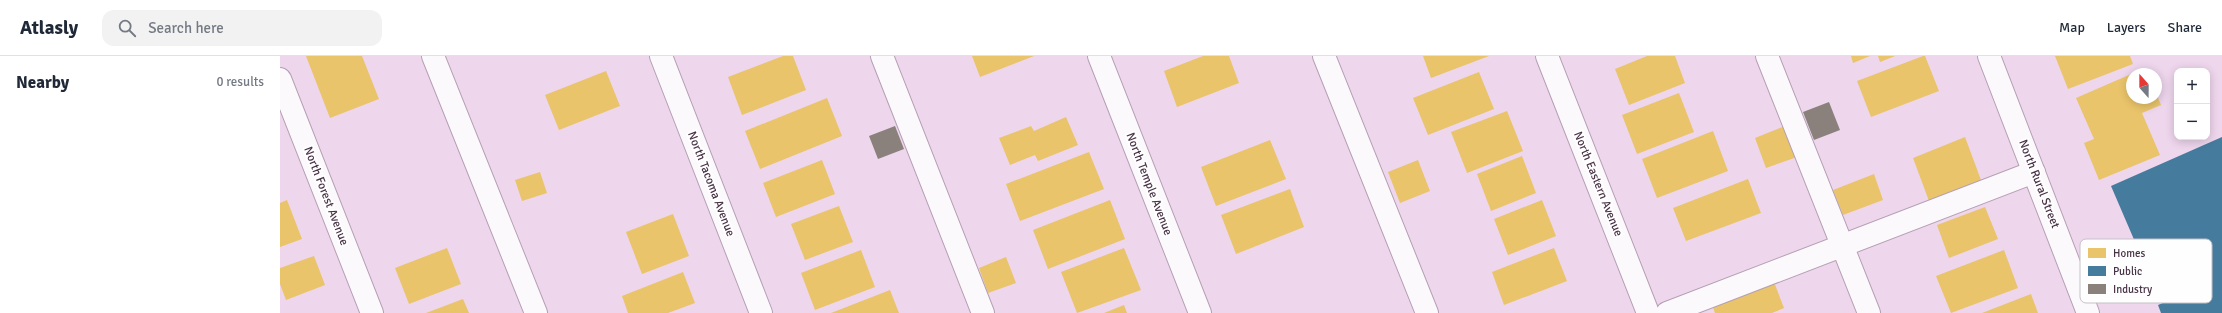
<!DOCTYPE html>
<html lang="en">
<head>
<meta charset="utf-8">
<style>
  :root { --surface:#fff; --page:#f2f2f3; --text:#1f2937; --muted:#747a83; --line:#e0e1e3 }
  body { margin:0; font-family:Signika,sans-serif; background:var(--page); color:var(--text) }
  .controls { position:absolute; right:12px; top:12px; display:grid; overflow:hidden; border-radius:8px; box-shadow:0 2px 10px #0003 }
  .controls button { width:36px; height:36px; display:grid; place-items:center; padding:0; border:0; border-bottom:1px solid var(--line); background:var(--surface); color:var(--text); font:20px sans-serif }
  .compass { position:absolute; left:1846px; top:12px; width:36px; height:36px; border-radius:50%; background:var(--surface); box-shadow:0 2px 10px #0003; rotate:339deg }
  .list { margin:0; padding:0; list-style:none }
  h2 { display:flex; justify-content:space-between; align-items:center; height:52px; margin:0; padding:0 16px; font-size:17px }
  h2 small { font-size:13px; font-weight:400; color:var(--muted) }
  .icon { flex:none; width:22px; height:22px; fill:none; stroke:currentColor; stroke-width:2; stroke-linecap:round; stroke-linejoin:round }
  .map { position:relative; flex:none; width:1942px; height:257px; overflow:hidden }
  header { display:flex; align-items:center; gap:24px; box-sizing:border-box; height:56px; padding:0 20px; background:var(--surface); border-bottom:1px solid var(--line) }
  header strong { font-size:19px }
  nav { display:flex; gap:22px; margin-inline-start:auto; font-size:14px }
  .search { width:280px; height:36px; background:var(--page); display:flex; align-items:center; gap:10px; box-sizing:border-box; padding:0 14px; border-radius:12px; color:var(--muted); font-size:15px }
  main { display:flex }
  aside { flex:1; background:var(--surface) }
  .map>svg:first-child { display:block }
</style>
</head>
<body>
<header>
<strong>Atlasly</strong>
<div class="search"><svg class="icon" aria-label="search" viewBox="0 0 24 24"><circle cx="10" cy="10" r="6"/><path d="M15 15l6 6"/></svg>Search here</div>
<nav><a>Map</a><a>Layers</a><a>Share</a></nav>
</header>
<main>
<aside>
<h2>Nearby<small>0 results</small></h2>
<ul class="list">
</ul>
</aside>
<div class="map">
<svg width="1942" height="257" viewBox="0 0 1942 257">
  <rect width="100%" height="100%" fill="#eed6ed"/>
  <!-- homes -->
  <g fill="#e9c46a">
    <path d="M26 0H82L99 43 50 62Z"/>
    <path d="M503 0H513L526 34 462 59 448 21Z"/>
    <path d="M692 0H754L700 21Z"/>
    <path d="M923 0H949L959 27 897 51 884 15Z"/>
    <path d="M1143 0H1209L1151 22Z"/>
    <path d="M1367 0H1395L1405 27 1349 49 1335 13Z"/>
    <path d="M1571 0H1590L1573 7Z"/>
    <path d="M1598 0H1615L1600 6Z"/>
    <path d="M1643 0H1645L1659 35 1591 61 1577 25Z"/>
    <path d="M1775 0H1850L1853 8 1788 33Z"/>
    <path d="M1865 12 1868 18H1852V42H1876V37L1881 49 1862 57 1880 99 1819 124 1804 87 1814 83 1796 42Z"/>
    <path d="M326 15 340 50 279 74 265 39Z"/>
    <path d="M1199 16 1214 53 1148 79 1133 42Z"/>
    <path d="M1399 37 1414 76 1357 98 1342 59Z"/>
    <path d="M547 42 562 80 480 113 465 75Z"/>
    <path d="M1227 55 1243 95 1187 117 1171 76Z"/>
    <path d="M786 61 798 89 758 105 755 99 730 109 719 82 751 70 754 75Z"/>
    <path d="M1505 70 1517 101 1486 112 1475 82Z"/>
    <path d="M1433 75 1448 115 1377 142 1362 103Z"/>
    <path d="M1685 81 1701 124 1649 145 1633 102Z"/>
    <path d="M990 84 1006 123 936 150 921 111Z"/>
    <path d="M809 96 824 133 740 165 726 128Z"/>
    <path d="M1242 100 1256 137 1211 155 1197 118Z"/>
    <path d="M542 104 555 138 496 161 483 127Z"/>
    <path d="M1138 104 1150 135 1120 147 1108 116Z"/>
    <path d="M260 116 267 137 242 145 235 124Z"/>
    <path d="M1594 118 1603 144 1563 159 1553 134Z"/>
    <path d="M1468 123 1481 157 1406 185 1393 152Z"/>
    <path d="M1010 133 1024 171 956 198 941 159Z"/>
    <path d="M7 144 22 183 0 191V147Z"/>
    <path d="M830 144 845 183 768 213 753 174Z"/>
    <path d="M1262 144 1276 180 1228 199 1214 163Z"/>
    <path d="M559 150 573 186 525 204 511 168Z"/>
    <path d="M1705 151 1718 183 1669 202 1657 169Z"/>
    <path d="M393 158 409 200 362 218 346 176Z"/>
    <path d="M167 192 181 228 129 248 115 212Z"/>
    <path d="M844 192 861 234 797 257 781 216Z"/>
    <path d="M1274 192 1287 225 1224 249 1212 216Z"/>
    <path d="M581 194 595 231 535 254 521 217Z"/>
    <path d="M1724 194 1738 232 1671 257 1656 220Z"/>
    <path d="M34 200 45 229 6 244 0 228V212Z"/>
    <path d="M726 201 736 227 708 237 699 212Z"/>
    <path d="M403 216 415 247 388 257H348L342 240Z"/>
    <path d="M1494 226 1504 252 1492 257H1435L1432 249Z"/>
    <path d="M610 234 619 257H551Z"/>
    <path d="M1751 238 1758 257H1702Z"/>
    <path d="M183 243 189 257H146Z"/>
    <path d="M844 249 847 257H824Z"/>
  </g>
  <!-- public -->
  <path fill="#457b9d" d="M1942 81V257H1881L1878 249 1897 241 1889 223 1874 230 1831 130Z"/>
  <!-- industry -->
  <g fill="#8a817c">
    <path d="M1549 46 1560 74 1534 84 1523 56Z"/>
    <path d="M615 70 624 93 598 103 589 80Z"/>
  </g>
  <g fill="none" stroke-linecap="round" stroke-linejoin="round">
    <!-- minor casing -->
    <g stroke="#b5a0b3" stroke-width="24">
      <g id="minor">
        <path d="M153 0 256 257"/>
        <path d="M381 0 481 257"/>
        <path d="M602 0 703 257"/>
        <path d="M819 0 920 257"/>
        <path d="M1044 0 1147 257"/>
        <path d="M1267 0 1368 257"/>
        <path d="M1487 0 1589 257"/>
        <path d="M0 23 92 257"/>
        <path d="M1387 257 1754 116"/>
      </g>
    </g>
    <!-- major casing -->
    <g stroke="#b5a0b3" stroke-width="24">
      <path id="major" d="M1709 0 1808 257"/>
    </g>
    <!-- minor -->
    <use href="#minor" stroke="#fcf9fc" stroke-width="22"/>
    <!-- major -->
    <use href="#major" stroke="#fcf9fc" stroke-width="22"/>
  </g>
  <g text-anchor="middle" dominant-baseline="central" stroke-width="4" stroke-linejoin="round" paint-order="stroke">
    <!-- street labels -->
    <g font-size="12" fill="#483246" stroke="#fefefe">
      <text transform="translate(431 128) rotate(69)">North Tacoma Avenue</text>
      <text transform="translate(869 128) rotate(69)">North Temple Avenue</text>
      <text transform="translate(1318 128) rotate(68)">North Eastern Avenue</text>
      <text transform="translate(1759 128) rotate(69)">North Rural Street</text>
      <text transform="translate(46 140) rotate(69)">North Forest Avenue</text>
    </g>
  </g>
  <!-- legend -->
  <rect x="1800" y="183" width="132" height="64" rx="6" fill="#fefefe" stroke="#c7c1c7" stroke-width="1"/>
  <rect x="1808" y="192" width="18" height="10" fill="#e9c46a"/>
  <rect x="1808" y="210" width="18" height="10" fill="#457b9d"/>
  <rect x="1808" y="228" width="18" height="10" fill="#8a817c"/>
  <g font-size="11" fill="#483246">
    <text x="1833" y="201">Homes</text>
    <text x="1833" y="219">Public</text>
    <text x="1833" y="237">Industry</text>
  </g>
</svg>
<div class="controls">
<button>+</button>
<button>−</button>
</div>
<svg class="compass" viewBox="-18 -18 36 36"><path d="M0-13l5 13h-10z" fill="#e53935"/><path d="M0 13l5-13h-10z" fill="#747a83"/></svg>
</div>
</main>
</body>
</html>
